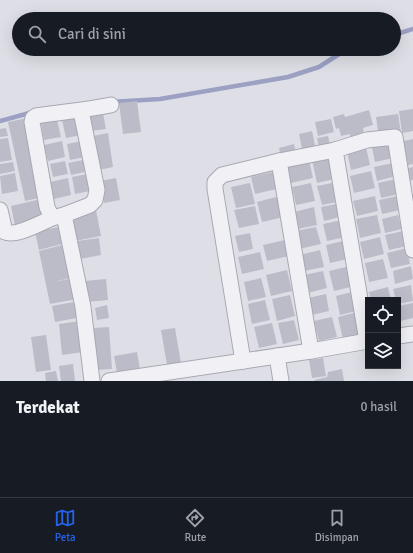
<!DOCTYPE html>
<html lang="id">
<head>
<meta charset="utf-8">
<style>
  :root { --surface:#171b24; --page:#20242c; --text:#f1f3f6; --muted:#9ea1a6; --line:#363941; --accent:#2563eb }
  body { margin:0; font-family:Signika,sans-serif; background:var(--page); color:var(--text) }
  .controls { position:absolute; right:12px; bottom:12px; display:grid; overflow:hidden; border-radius:0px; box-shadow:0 4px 16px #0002 }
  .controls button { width:36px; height:36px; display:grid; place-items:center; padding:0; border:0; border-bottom:1px solid var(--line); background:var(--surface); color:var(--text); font:20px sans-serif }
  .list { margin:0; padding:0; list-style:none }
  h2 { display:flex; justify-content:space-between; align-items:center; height:52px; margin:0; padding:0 16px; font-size:17px }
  h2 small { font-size:13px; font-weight:400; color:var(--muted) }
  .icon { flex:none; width:22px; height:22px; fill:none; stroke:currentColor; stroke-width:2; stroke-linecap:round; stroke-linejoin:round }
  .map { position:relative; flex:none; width:413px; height:381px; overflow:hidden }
  .search { position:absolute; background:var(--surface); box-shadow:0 4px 16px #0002; left:12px; right:12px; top:12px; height:44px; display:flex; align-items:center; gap:10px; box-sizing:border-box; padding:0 14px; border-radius:22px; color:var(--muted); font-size:15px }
  .sheet { height:116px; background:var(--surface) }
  nav { display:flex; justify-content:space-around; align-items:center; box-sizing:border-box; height:56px; border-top:1px solid var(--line); background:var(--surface); font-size:11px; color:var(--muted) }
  nav a { display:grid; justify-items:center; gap:2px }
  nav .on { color:var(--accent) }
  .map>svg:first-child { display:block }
</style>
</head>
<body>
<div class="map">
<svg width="413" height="381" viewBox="0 0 413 381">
  <rect width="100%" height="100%" fill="#dedfe6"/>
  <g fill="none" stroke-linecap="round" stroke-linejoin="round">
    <!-- stream -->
    <g stroke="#9ca1c4" stroke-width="4.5">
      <path d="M394 35 413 29"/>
      <path d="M111 102 160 99 288 77 319 67 347 49"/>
      <path d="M0 121 33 112"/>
    </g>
  </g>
  <!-- building -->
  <g fill="#bcbcc9">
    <path d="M137 101 141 132 123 134 119 103Z"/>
    <path d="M413 109V131L402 133 399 111Z"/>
    <path d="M369 110 373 125 363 128 364 133 350 137V134L341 136 339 128 336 129 333 117 344 114 345 117Z"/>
    <path d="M103 113 106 129 91 131 89 115Z"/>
    <path d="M398 114 401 133 379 137 376 117Z"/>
    <path d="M77 117 81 135 66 138 62 120Z"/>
    <path d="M27 118 44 197 25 201 8 122Z"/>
    <path d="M331 119 334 132 318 136 315 122Z"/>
    <path d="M57 120 61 137 44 140 41 123Z"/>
    <path d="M6 128 8 136 0 137V129Z"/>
    <path d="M312 131 316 150 303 153 299 134Z"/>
    <path d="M108 133 113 167 99 170 93 136Z"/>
    <path d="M328 136 331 149 320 152 317 138Z"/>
    <path d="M8 138 12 160 0 162V139Z"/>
    <path d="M390 138 394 158 375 162 371 143Z"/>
    <path d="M413 139V164L408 165 403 141Z"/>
    <path d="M62 141 65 157 48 161 44 145Z"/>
    <path d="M82 141 85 157 70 160 67 144Z"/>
    <path d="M294 144 296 153 281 157 279 148Z"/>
    <path d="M366 147 370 165 351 170 347 151Z"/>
    <path d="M334 155 339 178 317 183 312 160Z"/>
    <path d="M83 160 85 172 71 175 68 163Z"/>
    <path d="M309 160 313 178 291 183 287 165Z"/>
    <path d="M65 161 68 174 53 177 50 164Z"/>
    <path d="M13 162 15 171 0 174V164Z"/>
    <path d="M393 163 396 176 377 181 374 167Z"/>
    <path d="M413 167V180L408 181 405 169Z"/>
    <path d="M277 171 281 188 255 194 251 177Z"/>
    <path d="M371 171 375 188 354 193 350 176Z"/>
    <path d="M15 173 18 191 2 194 0 176Z"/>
    <path d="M87 174 90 191 75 194 72 177Z"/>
    <path d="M68 178 71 195 54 199 50 182Z"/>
    <path d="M116 178 120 200 104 203 100 181Z"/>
    <path d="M396 179 399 194 381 198 378 183Z"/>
    <path d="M337 182 342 201 322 205 317 186Z"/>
    <path d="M250 183 255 204 236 208 231 187Z"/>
    <path d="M311 183 315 201 296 205 292 187Z"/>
    <path d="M280 196 284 217 262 222 257 202Z"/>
    <path d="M375 196 378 211 357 216 353 201Z"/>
    <path d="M397 196 400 210 382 214 379 200Z"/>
    <path d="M41 199 46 219 15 226 11 206Z"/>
    <path d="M341 203 344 216 324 221 321 207Z"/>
    <path d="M255 206 259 224 239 228 234 210Z"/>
    <path d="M314 207 317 225 298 229 294 212Z"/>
    <path d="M96 210 101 236 75 241 71 214Z"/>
    <path d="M377 215 381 233 360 238 356 219Z"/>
    <path d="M398 215 402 229 385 233 382 219Z"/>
    <path d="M342 220 346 237 327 241 323 224Z"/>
    <path d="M58 227 62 244 39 250 35 232Z"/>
    <path d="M316 227 321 244 299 249 295 231Z"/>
    <path d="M403 231 407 246 389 250 385 235Z"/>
    <path d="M250 233 253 249 239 252 235 236Z"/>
    <path d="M380 237 384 254 364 259 360 242Z"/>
    <path d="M99 238 101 255 80 259 77 241Z"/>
    <path d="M285 240 289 256 267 261 263 245Z"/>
    <path d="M343 241 347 259 330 263 326 245Z"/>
    <path d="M62 245 70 278 50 283 73 278 77 299 50 304 39 251Z"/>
    <path d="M407 248 410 264 391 268 387 253Z"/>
    <path d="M320 250 324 267 304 271 300 255Z"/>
    <path d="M260 252 264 269 242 274 238 257Z"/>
    <path d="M383 259 388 278 369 282 365 263Z"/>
    <path d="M350 266 355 286 334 291 329 271Z"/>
    <path d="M411 266 413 279 395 284 393 271Z"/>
    <path d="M287 270 292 291 271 296 266 275Z"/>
    <path d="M323 271 327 288 308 293 304 275Z"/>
    <path d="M261 278 266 297 248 301 244 282Z"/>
    <path d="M106 279 108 300 86 302 84 281Z"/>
    <path d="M411 285 413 301 398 304V300H396L393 289Z"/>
    <path d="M388 287 391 300H371L369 292Z"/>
    <path d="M356 291 360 310 340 315 336 296Z"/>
    <path d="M326 294 329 311 312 315 308 298Z"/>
    <path d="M290 295 295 316 277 321 272 299Z"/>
    <path d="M265 300 270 320 252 324 248 304Z"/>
    <path d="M79 301 82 317 55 322 52 306Z"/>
    <path d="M413 303V318L400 321 398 306Z"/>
    <path d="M107 305 109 318 97 320 95 308Z"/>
    <path d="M357 312 362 335 343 340 338 317Z"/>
    <path d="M332 317 337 337 319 341 314 321Z"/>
    <path d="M294 320 299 340 283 344 278 323Z"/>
    <path d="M80 321 83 352 62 355 59 324Z"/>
    <path d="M272 323 277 344 259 348 254 327Z"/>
    <path d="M109 327 112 369 96 370 93 328Z"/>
    <path d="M175 328 181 363 167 365 161 330Z"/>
    <path d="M46 335 51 370 36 372 31 337Z"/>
    <path d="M137 352 140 369 117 373 114 356Z"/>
    <path d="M323 358 326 376 312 378 309 360Z"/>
    <path d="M73 364 75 381H61L59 366Z"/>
    <path d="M342 369 344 381H315L314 380 327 377 328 372Z"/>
    <path d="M56 371 58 381H46L45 373Z"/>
  </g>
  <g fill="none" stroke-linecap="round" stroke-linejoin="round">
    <!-- minor casing -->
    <g stroke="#a8a8b3" stroke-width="17">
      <g id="minor">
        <path d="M335 150 367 341"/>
        <path d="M279 161 311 351"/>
        <path d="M0 210 5 232C15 237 41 223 52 218"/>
        <path d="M64 215 90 205 95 200 97 190 81 111"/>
        <path d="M398 336 413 334"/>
        <path d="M277 356 281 381"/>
        <path d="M243 361 215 189V182L222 175 279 161 335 150 367 140 395 137 413 250"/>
        <path d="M92 381 83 307 64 215 52 218 47 207 32 122 33 118 36 116C61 112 86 110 111 105"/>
        <path d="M109 381 311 351 368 341"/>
      </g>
    </g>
    <!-- minor -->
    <use href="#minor" stroke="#f1f1f5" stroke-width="15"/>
  </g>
</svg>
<div class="controls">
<button><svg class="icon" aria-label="locate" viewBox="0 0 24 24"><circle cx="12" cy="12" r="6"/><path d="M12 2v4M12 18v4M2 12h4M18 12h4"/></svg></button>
<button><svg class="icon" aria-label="layers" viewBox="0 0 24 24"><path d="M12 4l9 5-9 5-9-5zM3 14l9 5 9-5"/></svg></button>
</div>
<div class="search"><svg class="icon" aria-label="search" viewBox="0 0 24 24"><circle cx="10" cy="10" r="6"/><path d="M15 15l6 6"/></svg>Cari di sini</div>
</div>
<section class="sheet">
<h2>Terdekat<small>0 hasil</small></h2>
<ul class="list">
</ul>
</section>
<nav>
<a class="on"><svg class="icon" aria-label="map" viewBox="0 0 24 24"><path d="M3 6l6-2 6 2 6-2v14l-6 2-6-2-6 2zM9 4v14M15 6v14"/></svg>Peta</a>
<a><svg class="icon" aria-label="directions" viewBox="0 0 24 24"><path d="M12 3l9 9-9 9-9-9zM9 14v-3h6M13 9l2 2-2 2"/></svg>Rute</a>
<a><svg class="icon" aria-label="saved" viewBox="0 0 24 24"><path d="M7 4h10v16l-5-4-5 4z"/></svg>Disimpan</a>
</nav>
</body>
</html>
